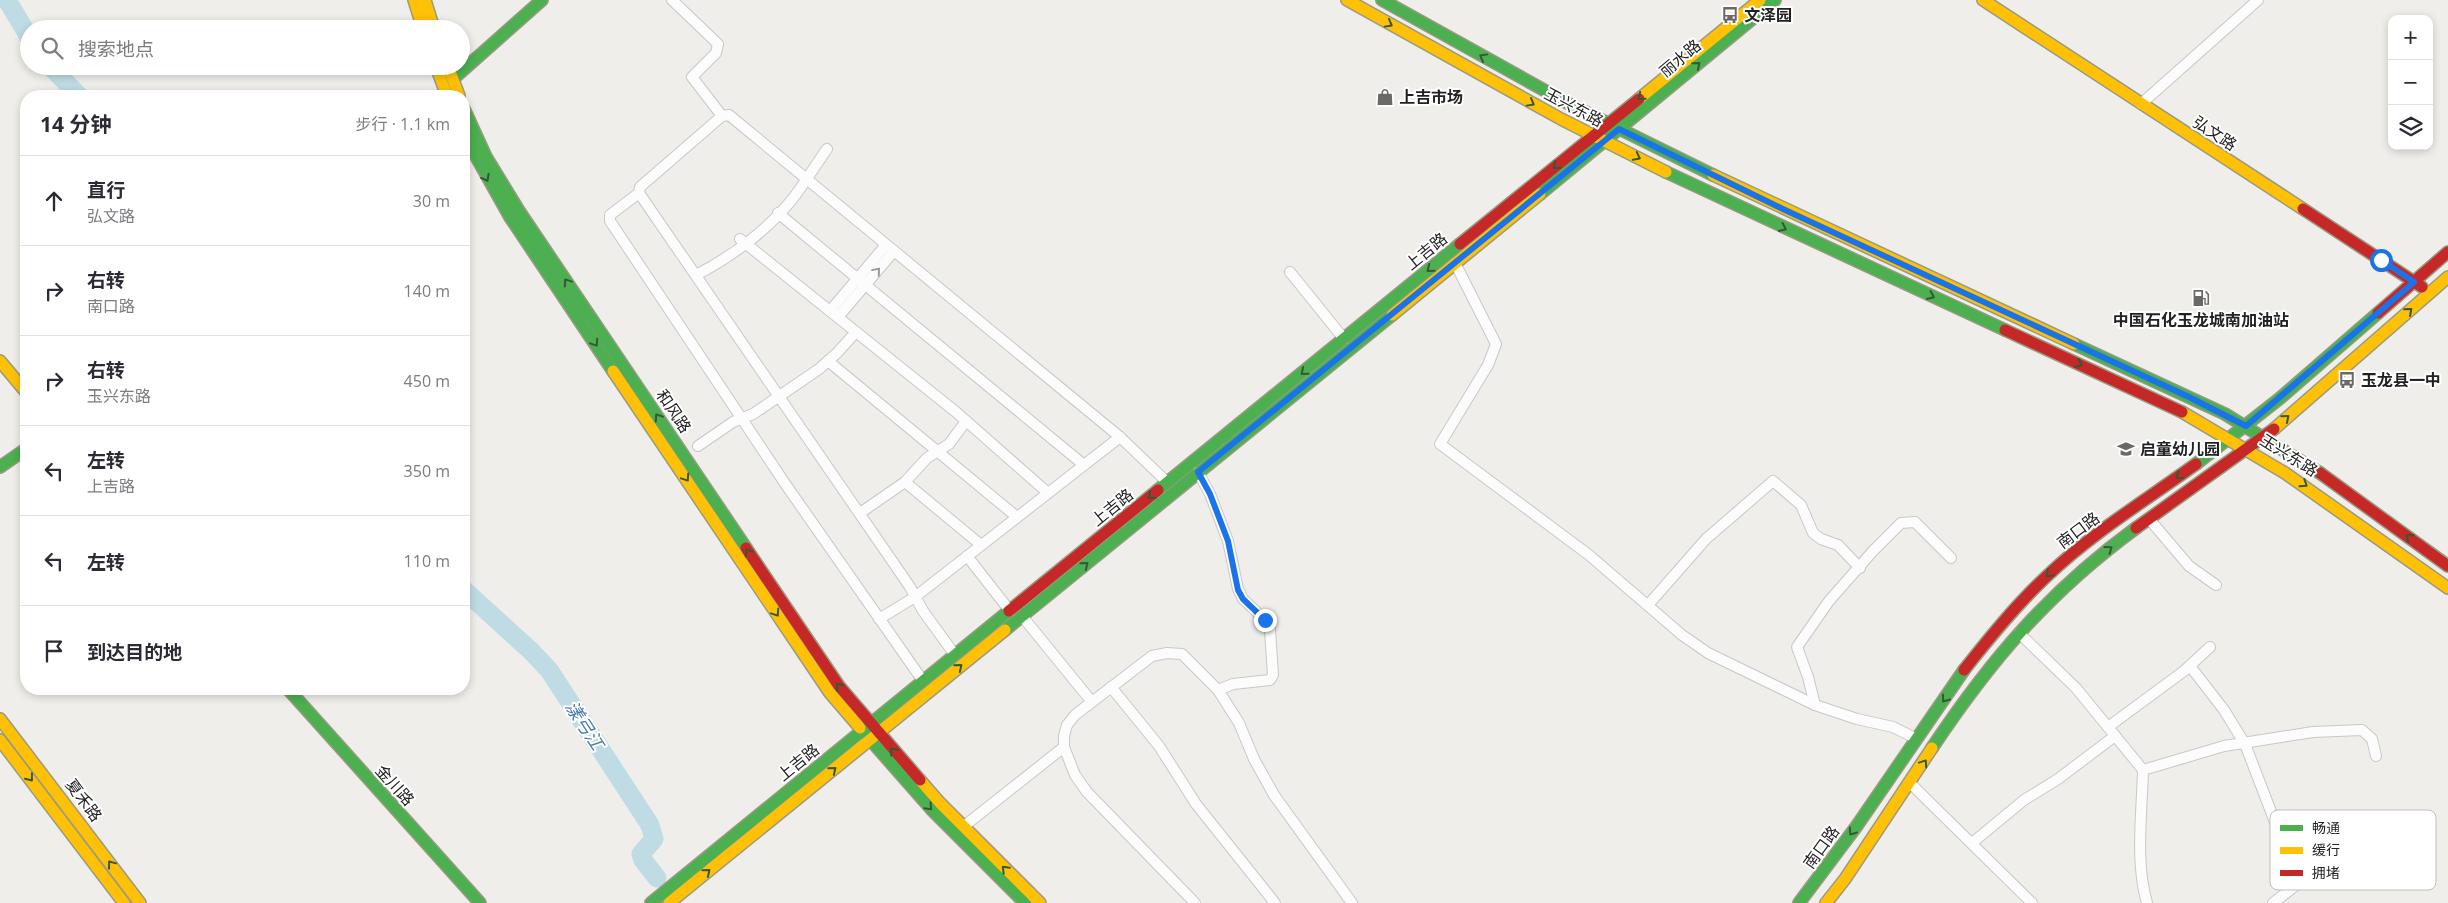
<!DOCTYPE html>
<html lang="zh">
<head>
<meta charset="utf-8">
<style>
  :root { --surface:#fff; --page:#f2f2f3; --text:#2b2b33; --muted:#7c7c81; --line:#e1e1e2 }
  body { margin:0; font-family:"Open Sans","Noto Sans SC",sans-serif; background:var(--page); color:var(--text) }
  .controls { position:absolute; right:15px; top:15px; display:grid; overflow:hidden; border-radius:10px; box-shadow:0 2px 8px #0003 }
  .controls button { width:45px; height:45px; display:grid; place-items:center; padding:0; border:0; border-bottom:1px solid var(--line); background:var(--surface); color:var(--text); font:25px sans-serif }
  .stop { position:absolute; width:15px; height:15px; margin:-11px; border:4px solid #1a73e8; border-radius:50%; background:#fff }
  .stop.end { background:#1a73e8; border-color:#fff; box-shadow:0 1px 5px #0008 }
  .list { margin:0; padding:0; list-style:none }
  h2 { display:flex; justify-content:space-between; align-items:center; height:65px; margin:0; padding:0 20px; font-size:21px }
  h2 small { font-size:16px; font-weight:400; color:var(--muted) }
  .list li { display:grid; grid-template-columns:32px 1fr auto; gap:15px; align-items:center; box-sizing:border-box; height:90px; padding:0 20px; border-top:1px solid var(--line) }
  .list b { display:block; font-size:19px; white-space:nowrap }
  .list p { margin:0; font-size:16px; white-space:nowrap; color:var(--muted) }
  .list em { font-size:16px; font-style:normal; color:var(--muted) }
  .icon { flex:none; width:28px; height:28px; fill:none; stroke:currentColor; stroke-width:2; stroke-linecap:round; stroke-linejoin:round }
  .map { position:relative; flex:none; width:2448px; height:903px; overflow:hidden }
  .search { position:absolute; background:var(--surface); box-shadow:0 2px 8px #0003; left:20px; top:20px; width:450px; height:55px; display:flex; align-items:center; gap:12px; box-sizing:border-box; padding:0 18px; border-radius:28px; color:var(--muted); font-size:19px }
  .panel { position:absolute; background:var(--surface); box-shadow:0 2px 8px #0003; left:20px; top:90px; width:450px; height:605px; border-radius:20px }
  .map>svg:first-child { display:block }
</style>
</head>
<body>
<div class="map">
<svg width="2448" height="903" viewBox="0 0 2448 903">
  <rect width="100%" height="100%" fill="#f0eeeb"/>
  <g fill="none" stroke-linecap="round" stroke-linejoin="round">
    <!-- river -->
    <g stroke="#bfdbe3" stroke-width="19">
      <path d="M7 0 29 37"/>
      <path d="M50 66 79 96"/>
      <path d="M464 590 531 651 549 670 650 825 654 839 641 854 643 860 657 878"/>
    </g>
    <!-- street casing -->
    <g stroke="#c9c8c7" stroke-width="12">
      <g id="street">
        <path d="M672 0 718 44 716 53 692 77 722 116"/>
        <path d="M2141 104 2258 0"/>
        <path d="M639 193 910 587 923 611 955 655"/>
        <path d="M778 213 1084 465"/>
        <path d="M740 239 956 412 1048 493"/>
        <path d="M1455 263 1496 344 1488 365 1440 444 1589 555 1682 635 1708 653 1815 705 1857 719 1893 727 1917 739"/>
        <path d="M1290 272 1344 339"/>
        <path d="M696 275C733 256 772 227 797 193 807 179 817 163 827 149"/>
        <path d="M830 311 886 245"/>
        <path d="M838 317 894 251"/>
        <path d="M828 361 1017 517"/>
        <path d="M698 446 733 422 753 414 819 369 837 353 856 332"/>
        <path d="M1198 472 1210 494 1228 541 1238 589 1243 599 1265 620 1270 630 1273 675 1270 680 1233 684 1218 690"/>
        <path d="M905 482 981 545"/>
        <path d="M860 513 905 482 927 458 949 444 966 421"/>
        <path d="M2150 520 2189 566 2216 585"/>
        <path d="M967 556 1010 611"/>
        <path d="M1648 605 1706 539 1773 481 1801 505 1813 533 1821 539 1838 545 1860 568"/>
        <path d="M1022 616 1092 702"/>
        <path d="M879 619 915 597 1120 437"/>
        <path d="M2019 633 2076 688 2143 770"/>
        <path d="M2190 666 2224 710 2245 744 2275 822 2310 870 2308 876 2273 903"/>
        <path d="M923 681 786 485 610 221V215L639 193 640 187 722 116 729 115 1120 437 1167 482"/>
        <path d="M1111 687 1159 746 1196 804 1275 903"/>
        <path d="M1815 705 1808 677 1797 647 1829 601 1873 551 1901 523 1915 522 1951 558"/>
        <path d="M2108 727 2184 671 2210 647"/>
        <path d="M1910 783 2032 903"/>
        <path d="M963 827 1064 747"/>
        <path d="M1972 843 2024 800 2058 779 2115 736"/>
        <path d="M1195 903 1087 792 1075 775 1064 747V736L1067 725 1075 715 1152 656 1167 653 1182 654 1218 690 1239 723 1254 759 1274 795 1352 903"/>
        <path d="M2147 903C2135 862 2142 813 2143 770L2224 746 2313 732 2362 730 2372 739 2376 756"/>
      </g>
    </g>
    <!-- fast casing -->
    <g stroke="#999a82" stroke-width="14">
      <g id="fast">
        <path d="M1382 0 1569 104 1713 175"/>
        <path d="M444 87 542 0"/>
        <path d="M464 109 486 157 519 211 746 548"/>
        <path d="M464 135 510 217 613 371"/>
        <path d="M1666 172 2005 330"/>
        <path d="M1540 194 1775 0"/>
        <path d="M2074 344 2225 414 2320 473"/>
        <path d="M2196 464 2279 399 2378 313"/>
        <path d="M0 467 26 449"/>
        <path d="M1158 490 1460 244"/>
        <path d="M1005 630 1392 315"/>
        <path d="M288 689 480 903"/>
        <path d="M860 728 932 810 1025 903"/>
        <path d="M1932 748C1992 658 2049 592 2136 528"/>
        <path d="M651 903 1009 611"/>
        <path d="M1799 903 1856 827 1964 670"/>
      </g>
    </g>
    <!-- slow casing -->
    <g stroke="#999a82" stroke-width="14">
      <g id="slow">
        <path d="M414 0 423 29"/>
        <path d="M425 0 434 29"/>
        <path d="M1347 0 1561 119 1666 172"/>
        <path d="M1983 0 2303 209"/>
        <path d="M436 66 447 96"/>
        <path d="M448 66 459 96"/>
        <path d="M1639 99 1760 0"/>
        <path d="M1713 175 2074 344"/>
        <path d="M1392 315 1540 194"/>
        <path d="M0 361 26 392"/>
        <path d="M613 371 830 693 860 728"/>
        <path d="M2182 412 2285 473 2448 588"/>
        <path d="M2274 429 2448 277"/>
        <path d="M0 719 140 903"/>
        <path d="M0 740 124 903"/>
        <path d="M920 780 940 803 1040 903"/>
        <path d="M669 903 1005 630"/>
        <path d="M1826 903 1845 879 1932 748"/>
      </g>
    </g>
    <!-- jam casing -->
    <g stroke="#999a82" stroke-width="14">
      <g id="jam">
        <path d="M2303 209 2422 287"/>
        <path d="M1460 244 1639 99"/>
        <path d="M2378 313 2448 252"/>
        <path d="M2005 330 2182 412"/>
        <path d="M2320 473 2448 566"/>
        <path d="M2136 528 2274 429"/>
        <path d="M746 548 839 686 920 780"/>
        <path d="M1009 611 1158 490"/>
        <path d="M1964 670C1990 637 2016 605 2047 576 2092 533 2146 500 2196 464"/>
      </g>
    </g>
    <!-- street -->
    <use href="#street" stroke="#fdfcfc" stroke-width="10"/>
    <!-- fast -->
    <use href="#fast" stroke="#4caf50" stroke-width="11"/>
    <!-- slow -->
    <use href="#slow" stroke="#ffc107" stroke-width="11"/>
    <!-- jam -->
    <use href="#jam" stroke="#c62828" stroke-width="11"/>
  </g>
  <!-- one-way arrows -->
  <defs><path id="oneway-chevron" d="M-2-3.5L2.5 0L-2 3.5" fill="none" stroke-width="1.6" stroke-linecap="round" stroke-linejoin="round" transform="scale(1.25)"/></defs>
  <g stroke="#335a34">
    <use href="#oneway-chevron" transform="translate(1389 24) rotate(29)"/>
    <use href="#oneway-chevron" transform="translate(1483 57) rotate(-151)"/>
    <use href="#oneway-chevron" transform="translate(1697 65) rotate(-40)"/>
    <use href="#oneway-chevron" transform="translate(1641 97) rotate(141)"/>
    <use href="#oneway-chevron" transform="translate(1531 103) rotate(29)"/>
    <use href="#oneway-chevron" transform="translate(1637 157) rotate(27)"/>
    <use href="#oneway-chevron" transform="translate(1556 166) rotate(141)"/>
    <use href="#oneway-chevron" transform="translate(486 178) rotate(61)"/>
    <use href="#oneway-chevron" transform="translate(1783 228) rotate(25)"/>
    <use href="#oneway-chevron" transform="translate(1430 269) rotate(141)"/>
    <use href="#oneway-chevron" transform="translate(567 282) rotate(-124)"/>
    <use href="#oneway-chevron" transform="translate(1931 296) rotate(24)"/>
    <use href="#oneway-chevron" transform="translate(2409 311) rotate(-41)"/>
    <use href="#oneway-chevron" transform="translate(595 343) rotate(56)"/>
    <use href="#oneway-chevron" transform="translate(2079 364) rotate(25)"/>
    <use href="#oneway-chevron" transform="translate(1304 372) rotate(141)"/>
    <use href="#oneway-chevron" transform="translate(658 417) rotate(-124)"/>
    <use href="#oneway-chevron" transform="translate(2286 418) rotate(-40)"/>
    <use href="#oneway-chevron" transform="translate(2179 476) rotate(144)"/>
    <use href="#oneway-chevron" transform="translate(686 478) rotate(56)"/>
    <use href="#oneway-chevron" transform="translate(2304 484) rotate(33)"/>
    <use href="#oneway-chevron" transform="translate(1151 496) rotate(141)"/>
    <use href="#oneway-chevron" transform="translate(2409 537) rotate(-144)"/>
    <use href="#oneway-chevron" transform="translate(2109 549) rotate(-36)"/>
    <use href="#oneway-chevron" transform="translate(748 552) rotate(-124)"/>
    <use href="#oneway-chevron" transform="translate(1085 565) rotate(-39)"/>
    <use href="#oneway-chevron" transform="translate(2049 574) rotate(137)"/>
    <use href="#oneway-chevron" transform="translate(776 613) rotate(56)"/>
    <use href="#oneway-chevron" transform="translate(959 667) rotate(-39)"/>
    <use href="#oneway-chevron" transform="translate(839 686) rotate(-127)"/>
    <use href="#oneway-chevron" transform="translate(1945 699) rotate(126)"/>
    <use href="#oneway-chevron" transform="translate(893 751) rotate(-131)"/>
    <use href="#oneway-chevron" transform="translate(1924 763) rotate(-56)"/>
    <use href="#oneway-chevron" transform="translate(833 770) rotate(-39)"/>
    <use href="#oneway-chevron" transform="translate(30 778) rotate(52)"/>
    <use href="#oneway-chevron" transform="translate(929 807) rotate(47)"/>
    <use href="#oneway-chevron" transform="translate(1852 832) rotate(125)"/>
    <use href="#oneway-chevron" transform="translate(111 864) rotate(-127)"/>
    <use href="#oneway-chevron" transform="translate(1005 869) rotate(-135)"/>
    <use href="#oneway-chevron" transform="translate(707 872) rotate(-39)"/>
  </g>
  <use stroke="#9a9a9a" href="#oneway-chevron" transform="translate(877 271) rotate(-50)"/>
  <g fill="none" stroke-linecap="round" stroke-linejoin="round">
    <!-- route -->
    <path stroke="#1a73e8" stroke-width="6" d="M1265 620 1243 599 1238 590 1228 541 1210 494 1198 472 1619 129 1785 210 2189 397 2246 426 2414 282 2381 260"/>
  </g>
  <!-- icons -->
  <defs>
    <g id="bus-bare" transform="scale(1.35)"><path d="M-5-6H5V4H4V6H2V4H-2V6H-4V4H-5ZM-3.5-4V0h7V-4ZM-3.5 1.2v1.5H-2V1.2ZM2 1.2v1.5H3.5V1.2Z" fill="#6a6968" stroke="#fff" stroke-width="2.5" paint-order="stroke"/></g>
    <g id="shop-bare" transform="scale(1.35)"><path d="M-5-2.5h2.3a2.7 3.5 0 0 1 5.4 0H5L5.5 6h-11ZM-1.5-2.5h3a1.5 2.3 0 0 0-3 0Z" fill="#6a6968" stroke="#fff" stroke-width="2.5" paint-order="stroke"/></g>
    <g id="fuel-bare" transform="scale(1.35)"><path d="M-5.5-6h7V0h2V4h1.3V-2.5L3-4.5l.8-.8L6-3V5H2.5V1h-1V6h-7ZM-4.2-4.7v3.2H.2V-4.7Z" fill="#6a6968" stroke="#fff" stroke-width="2.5" paint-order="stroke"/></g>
    <g id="school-bare" transform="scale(1.35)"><path d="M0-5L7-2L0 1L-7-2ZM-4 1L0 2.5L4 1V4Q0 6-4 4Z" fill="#6a6968" stroke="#fff" stroke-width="2.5" paint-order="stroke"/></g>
  </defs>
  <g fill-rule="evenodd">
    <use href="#bus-bare" x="1730" y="15"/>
    <use href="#shop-bare" x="1385" y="97"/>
    <use href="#fuel-bare" x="2201" y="298"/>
    <use href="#bus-bare" x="2347" y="380"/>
    <use href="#school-bare" x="2126" y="449"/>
  </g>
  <g text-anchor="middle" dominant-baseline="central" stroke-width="4" stroke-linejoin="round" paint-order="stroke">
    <!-- poi labels -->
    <g font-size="16" font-weight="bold" fill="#222" stroke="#fff" text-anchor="start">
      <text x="1744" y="15">文泽园</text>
      <text x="1399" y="97">上吉市场</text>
      <text x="2201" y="320" text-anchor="middle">中国石化玉龙城南加油站</text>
      <text x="2361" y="380">玉龙县一中</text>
      <text x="2140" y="449">启童幼儿园</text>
    </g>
    <!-- street labels -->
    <g font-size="16" fill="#222" stroke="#fff">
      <text transform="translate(1680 58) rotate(-40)">丽水路</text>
      <text transform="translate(1574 107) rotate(28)">玉兴东路</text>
      <text transform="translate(2215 133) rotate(33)">弘文路</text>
      <text transform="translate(1426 251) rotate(-39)">上吉路</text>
      <text transform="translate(674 411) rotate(56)">和风路</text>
      <text transform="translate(2289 455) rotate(32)">玉兴东路</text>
      <text transform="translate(1112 507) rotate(-39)">上吉路</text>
      <text transform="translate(2078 530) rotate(-37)">南口路</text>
      <text transform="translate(798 762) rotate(-39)">上吉路</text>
      <text transform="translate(395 785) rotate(48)">金川路</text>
      <text transform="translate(84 800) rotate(53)">夏禾路</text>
      <text transform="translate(1821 847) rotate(-54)">南口路</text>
    </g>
    <!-- water labels -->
    <g font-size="18" font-style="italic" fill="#4a7aab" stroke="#fff">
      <text transform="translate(585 725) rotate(57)">漾弓江</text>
    </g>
  </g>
  <!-- legend -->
  <rect x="2270" y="810" width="166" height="80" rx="8" fill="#fff" stroke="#bdbdbd" stroke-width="1"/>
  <rect x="2280" y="825" width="23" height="6" fill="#4caf50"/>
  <rect x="2280" y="847" width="23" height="7" fill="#ffc107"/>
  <rect x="2280" y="870" width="23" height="6" fill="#c62828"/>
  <g font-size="14" fill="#222">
    <text x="2312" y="833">畅通</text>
    <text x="2312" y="855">缓行</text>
    <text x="2312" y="878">拥堵</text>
  </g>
</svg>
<div class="controls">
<button>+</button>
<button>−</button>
<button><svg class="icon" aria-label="layers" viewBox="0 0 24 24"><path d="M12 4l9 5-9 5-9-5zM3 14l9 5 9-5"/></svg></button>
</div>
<div class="stop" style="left:2381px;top:260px"></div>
<div class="stop end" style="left:1265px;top:620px"></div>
<div class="search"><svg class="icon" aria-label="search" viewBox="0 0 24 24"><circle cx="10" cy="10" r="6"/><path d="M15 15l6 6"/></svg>搜索地点</div>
<section class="panel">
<h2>14 分钟<small>步行 · 1.1 km</small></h2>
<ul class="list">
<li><svg class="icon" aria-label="ahead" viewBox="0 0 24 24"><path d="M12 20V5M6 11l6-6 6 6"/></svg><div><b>直行</b><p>弘文路</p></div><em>30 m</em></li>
<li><svg class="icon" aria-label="right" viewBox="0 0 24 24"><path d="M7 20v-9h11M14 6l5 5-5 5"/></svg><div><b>右转</b><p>南口路</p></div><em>140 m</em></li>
<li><svg class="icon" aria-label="right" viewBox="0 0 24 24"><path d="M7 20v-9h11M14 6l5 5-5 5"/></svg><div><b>右转</b><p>玉兴东路</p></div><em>450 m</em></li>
<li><svg class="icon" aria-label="left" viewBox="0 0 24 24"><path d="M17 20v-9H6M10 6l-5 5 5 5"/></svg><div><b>左转</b><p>上吉路</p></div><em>350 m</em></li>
<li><svg class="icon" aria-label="left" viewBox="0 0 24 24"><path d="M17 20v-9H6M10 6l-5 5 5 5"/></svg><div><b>左转</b></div><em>110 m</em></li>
<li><svg class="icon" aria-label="arrive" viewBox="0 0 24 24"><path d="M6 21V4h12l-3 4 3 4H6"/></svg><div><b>到达目的地</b></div></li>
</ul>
</section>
</div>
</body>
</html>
